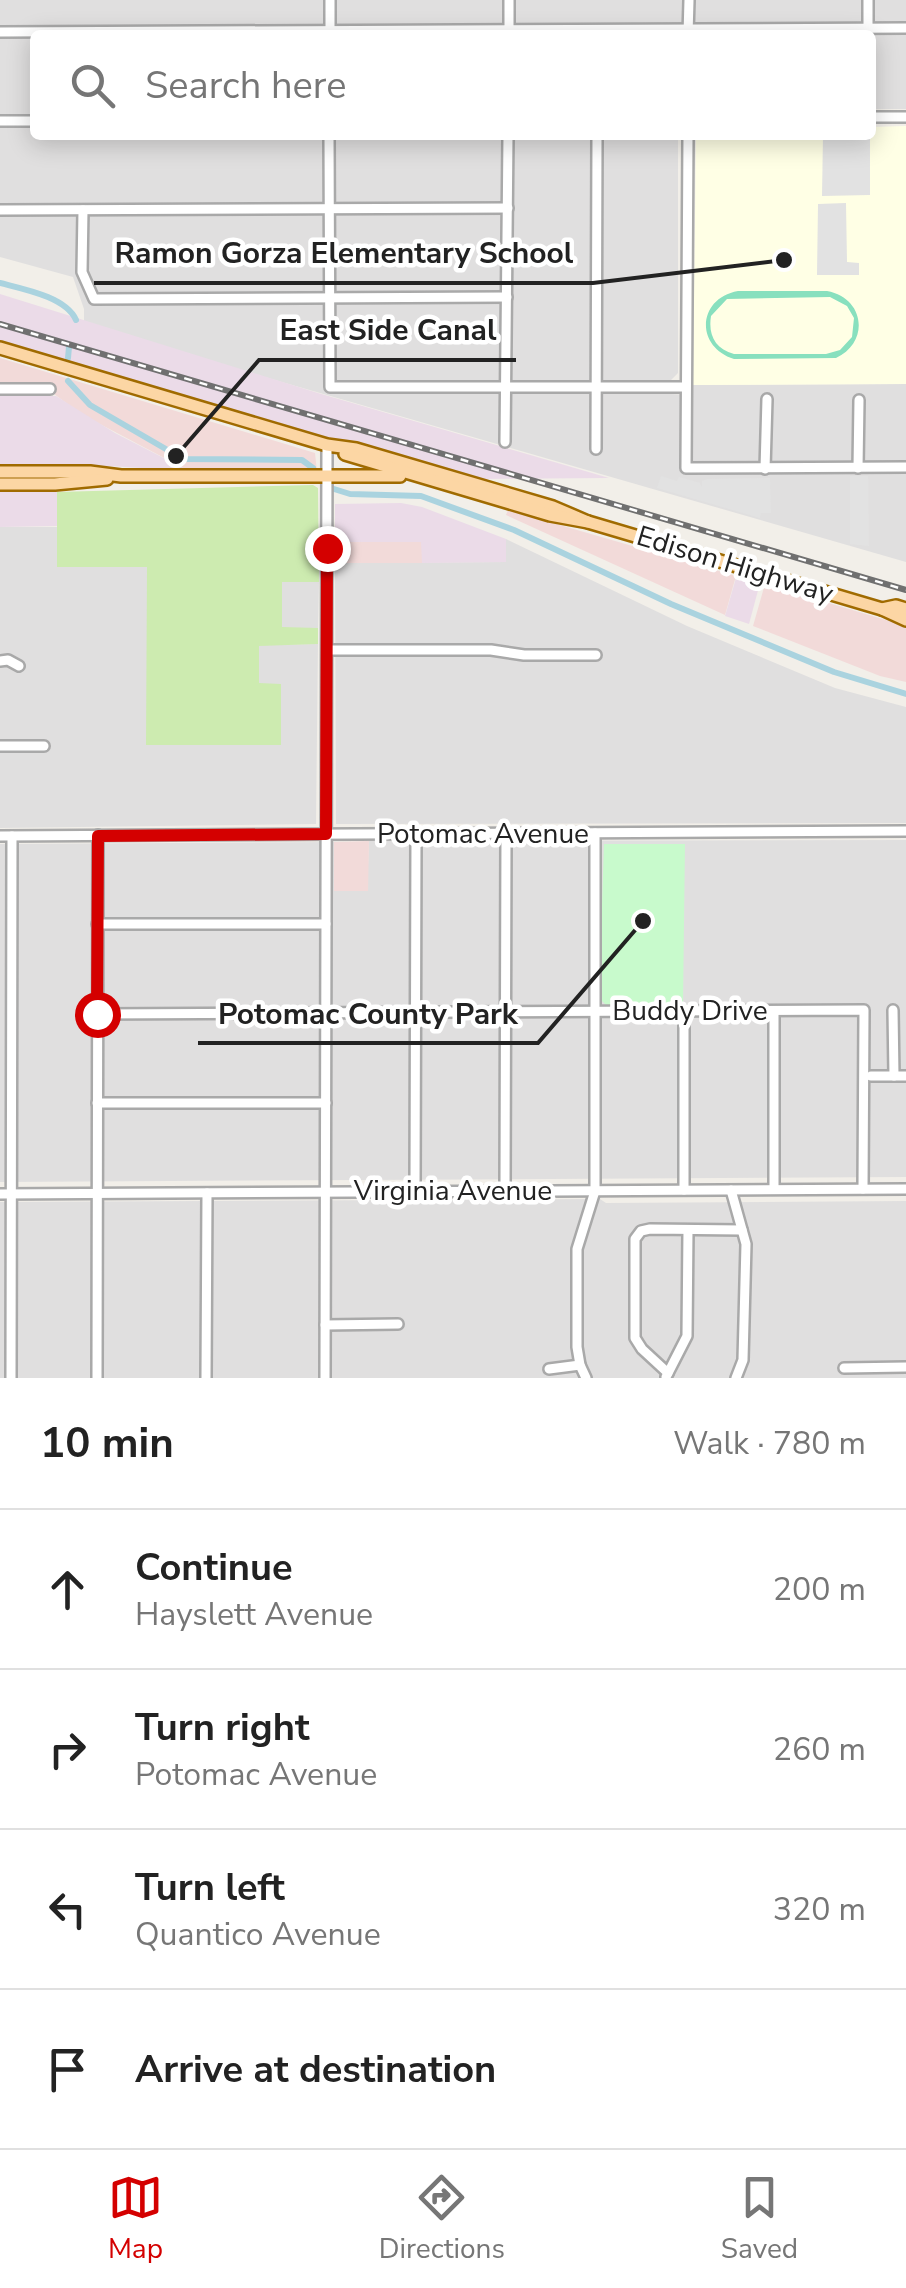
<!DOCTYPE html>
<html lang="en">
<head>
<meta charset="utf-8">
<style>
  :root { --surface:#fff; --page:#f2f2f2; --text:#222; --muted:#767676; --line:#e0e0e0; --accent:#d40000 }
  body { margin:0; font-family:"Nunito Sans",sans-serif; background:var(--page); color:var(--text) }
  .stop { position:absolute; width:30px; height:30px; margin:-22px; border:8px solid #d40000; border-radius:50%; background:#fff }
  .stop.end { background:#d40000; border-color:#fff; box-shadow:0 2px 10px #0008 }
  .list { margin:0; padding:0; list-style:none }
  h2 { display:flex; justify-content:space-between; align-items:center; height:130px; margin:0; padding:0 40px; font-size:42px }
  h2 small { font-size:32px; font-weight:400; color:var(--muted) }
  .list li { display:grid; grid-template-columns:65px 1fr auto; gap:30px; align-items:center; box-sizing:border-box; height:160px; padding:0 40px; border-top:2px solid var(--line) }
  .list b { display:block; font-size:38px; white-space:nowrap }
  .list p { margin:0; font-size:32px; white-space:nowrap; color:var(--muted) }
  .list em { font-size:32px; font-style:normal; color:var(--muted) }
  .icon { flex:none; width:55px; height:55px; fill:none; stroke:currentColor; stroke-width:2; stroke-linecap:round; stroke-linejoin:round }
  .map { position:relative; flex:none; width:906px; height:1378px; overflow:hidden }
  .search { position:absolute; background:var(--surface); box-shadow:0 5px 25px #0003; left:30px; right:30px; top:30px; height:110px; display:flex; align-items:center; gap:25px; box-sizing:border-box; padding:0 35px; border-radius:10px; color:var(--muted); font-size:38px }
  .sheet { height:770px; background:var(--surface) }
  nav { display:flex; justify-content:space-around; align-items:center; box-sizing:border-box; height:140px; border-top:2px solid var(--line); background:var(--surface); font-size:28px; color:var(--muted) }
  nav a { display:grid; justify-items:center; gap:5px }
  nav .on { color:var(--accent) }
  .map>svg:first-child { display:block }
</style>
</head>
<body>
<div class="map">
<svg width="906" height="1378" viewBox="0 0 906 1378">
  <rect width="100%" height="100%" fill="#f2efe9"/>
  <!-- residential -->
  <g fill="#e0dfdf">
    <path d="M0 0H906V109H871V35H35V135H678V373L671 380V394L692 395 693 385 906 384V562L84 325V309L73 277 0 257Z"/>
    <path d="M0 527H57L58 567H147V745L281 684H258L259 645 318 644 316 824 0 828Z"/>
    <path d="M506 539 687 626 835 688 906 707V823L336 824 335 563 505 562Z"/>
    <path d="M282 582H319L318 628H282Z"/>
    <path d="M906 840V1177L0 1182V844L334 842V891H367L369 841Z"/>
    <path d="M600 1199 606 1203 906 1201V1378H0V1202Z"/>
  </g>
  <!-- commercial -->
  <g fill="#f2dad9">
    <path d="M0 358 315 453 317 472 189 471 81 414 42 385H0Z"/>
    <path d="M508 510 736 576 725 615 506 515Z"/>
    <rect x="335" y="542" width="87" height="21"/>
    <path d="M765 584 906 626V682L880 676 753 626Z"/>
    <path d="M369 841 368 891H334V842Z"/>
  </g>
  <!-- industrial -->
  <g fill="#ebdbe8">
    <path d="M0 294 318 393 609 478 469 479 0 341Z"/>
    <path d="M0 396H56L115 433 189 471 109 466 0 467Z"/>
    <path d="M0 492H57V526L0 527Z"/>
    <path d="M401 503 422 507 506 539V562L422 563 421 542H335V504Z"/>
    <path d="M736 578 760 583 749 624 725 616Z"/>
  </g>
  <!-- education -->
  <path fill="#ffffe5" d="M906 126V384L693 385 696 135H871V127Z"/>
  <!-- grass -->
  <path fill="#cdebb0" d="M313 485 318 488 319 582H282V627L318 628V644L259 646V683L281 684V745H146L147 567H57V492Z"/>
  <!-- park -->
  <path fill="#c8facc" d="M604 844H685L683 1004 606 1005 599 998Z"/>
  <!-- pitch -->
  <path fill="#88e0be" fill-rule="evenodd" d="M827 291C865 298 870 342 836 358L734 359C694 346 698 298 738 291ZM830 297 847 306 854 318 852 337 840 350 826 354H734C715 349 708 335 711 316L727 299Z"/>
  <!-- parking -->
  <g fill="#e2e2e2">
    <path d="M823 135H870V195L822 196Z"/>
    <path d="M846 203 847 262 859 263V275H817L818 204Z"/>
    <path d="M661 476 677 481 679 477 700 483 702 488V481L707 479 770 478 771 513H761L760 518 657 488Z"/>
    <path d="M850 476H868L869 546 850 544Z"/>
  </g>
  <g fill="none" stroke-linecap="round" stroke-linejoin="round">
    <!-- canal -->
    <g stroke="#aad3df" stroke-width="6">
      <path d="M0 283C23 289 66 297 76 320"/>
      <path d="M68 358 69 347"/>
      <path d="M68 381 90 405 183 459 302 460 313 468"/>
      <path d="M334 489 350 494 421 496 514 530 671 604 834 672 906 694"/>
    </g>
    <!-- minor casing -->
    <g stroke="#a9a9a9" stroke-width="14">
      <g id="minor">
        <path d="M0 32 906 28"/>
        <path d="M330 32V0"/>
        <path d="M509 32V0"/>
        <path d="M688 35 689 0"/>
        <path d="M868 35V0"/>
        <path d="M871 117H906"/>
        <path d="M0 121H35"/>
        <path d="M329 135 330 387H685"/>
        <path d="M688 135 686 468 906 467"/>
        <path d="M0 210 508 208"/>
        <path d="M83 210 82 272 94 299 507 297"/>
        <path d="M0 389H50"/>
        <path d="M505 442 508 135"/>
        <path d="M596 449 597 135"/>
        <path d="M858 468 859 400"/>
        <path d="M765 469 767 399"/>
        <path d="M327 650H491L524 655H596"/>
        <path d="M0 661 8 660 19 666"/>
        <path d="M0 746H44"/>
        <path d="M0 836 906 831"/>
        <path d="M97 924H326"/>
        <path d="M893 1010 894 1076"/>
        <path d="M684 1011V1190"/>
        <path d="M97 1014 864 1010 863 1189"/>
        <path d="M871 1076H906"/>
        <path d="M97 1103H326"/>
        <path d="M774 1189V1011"/>
        <path d="M731 1190 746 1244 743 1360 736 1378"/>
        <path d="M415 1191 416 834"/>
        <path d="M505 1191 506 833"/>
        <path d="M0 1194 906 1189"/>
        <path d="M325 1325 398 1324"/>
        <path d="M844 1368 906 1367"/>
        <path d="M549 1369 580 1365"/>
        <path d="M668 1373 642 1349 635 1338V1239L641 1231 650 1229 742 1230"/>
        <path d="M666 1377 687 1336 688 1230"/>
        <path d="M11 1378 12 836"/>
        <path d="M97 1378 98 835"/>
        <path d="M206 1378 207 1193"/>
        <path d="M325 1378 327 445"/>
        <path d="M586 1378 580 1365 577 1347V1249L595 1191V833"/>
      </g>
    </g>
    <!-- major casing -->
    <g stroke="#a06b00" stroke-width="16">
      <g id="major">
        <path d="M0 348 327 445 356 449 553 507 588 522"/>
        <path d="M345 454 550 515 588 522 882 609 906 620"/>
        <path d="M0 472H90L121 476H400"/>
        <path d="M0 484H55L107 479"/>
        <path d="M882 609 896 606 906 609"/>
      </g>
    </g>
    <!-- minor -->
    <use href="#minor" stroke="#fff" stroke-width="9"/>
    <!-- major -->
    <use href="#major" stroke="#fcd6a4" stroke-width="11"/>
    <!-- rail casing -->
    <g stroke="#707070" stroke-width="6">
      <path id="rail" d="M0 324 906 590"/>
    </g>
    <!-- rail -->
    <use href="#rail" stroke="#fff" stroke-width="2.5" stroke-dasharray="8" stroke-linecap="butt"/>
  </g>
  <g fill="none" stroke-linecap="round" stroke-linejoin="round">
    <!-- route -->
    <path stroke="#d40000" stroke-width="12" d="M97 1014 98 836 326 834 327 548"/>
  </g>
  <g text-anchor="middle" dominant-baseline="central" stroke-width="9" stroke-linejoin="round" paint-order="stroke">
    <!-- street labels -->
    <g font-size="28" fill="#222" stroke="#fff">
      <text transform="translate(735 565) rotate(17)">Edison Highway</text>
      <text x="483" y="834">Potomac Avenue</text>
      <text x="690" y="1011">Buddy Drive</text>
      <text x="453" y="1191">Virginia Avenue</text>
    </g>
  </g>
  <!-- callouts -->
  <path fill="none" stroke="#222" stroke-width="4" d="M784 260L593 283H94M176 456L259 360H516M643 921L538 1043H198"/>
  <g fill="#222" stroke="#fff" stroke-width="4">
    <circle cx="784" cy="260" r="10"/>
    <circle cx="176" cy="456" r="10"/>
    <circle cx="643" cy="921" r="10"/>
  </g>
  <g font-size="30" text-anchor="middle" font-weight="bold" fill="#222" stroke="#fff" stroke-width="9" stroke-linejoin="round" paint-order="stroke">
    <text x="344" y="263">Ramon Gorza Elementary School</text>
    <text x="388" y="340">East Side Canal</text>
    <text x="368" y="1024">Potomac County Park</text>
  </g>
</svg>
<div class="stop" style="left:97px;top:1014px"></div>
<div class="stop end" style="left:327px;top:548px"></div>
<div class="search"><svg class="icon" aria-label="search" viewBox="0 0 24 24"><circle cx="10" cy="10" r="6"/><path d="M15 15l6 6"/></svg>Search here</div>
</div>
<section class="sheet">
<h2>10 min<small>Walk · 780 m</small></h2>
<ul class="list">
<li><svg class="icon" aria-label="ahead" viewBox="0 0 24 24"><path d="M12 20V5M6 11l6-6 6 6"/></svg><div><b>Continue</b><p>Hayslett Avenue</p></div><em>200 m</em></li>
<li><svg class="icon" aria-label="right" viewBox="0 0 24 24"><path d="M7 20v-9h11M14 6l5 5-5 5"/></svg><div><b>Turn right</b><p>Potomac Avenue</p></div><em>260 m</em></li>
<li><svg class="icon" aria-label="left" viewBox="0 0 24 24"><path d="M17 20v-9H6M10 6l-5 5 5 5"/></svg><div><b>Turn left</b><p>Quantico Avenue</p></div><em>320 m</em></li>
<li><svg class="icon" aria-label="arrive" viewBox="0 0 24 24"><path d="M6 21V4h12l-3 4 3 4H6"/></svg><div><b>Arrive at destination</b></div></li>
</ul>
</section>
<nav>
<a class="on"><svg class="icon" aria-label="map" viewBox="0 0 24 24"><path d="M3 6l6-2 6 2 6-2v14l-6 2-6-2-6 2zM9 4v14M15 6v14"/></svg>Map</a>
<a><svg class="icon" aria-label="directions" viewBox="0 0 24 24"><path d="M12 3l9 9-9 9-9-9zM9 14v-3h6M13 9l2 2-2 2"/></svg>Directions</a>
<a><svg class="icon" aria-label="saved" viewBox="0 0 24 24"><path d="M7 4h10v16l-5-4-5 4z"/></svg>Saved</a>
</nav>
</body>
</html>
